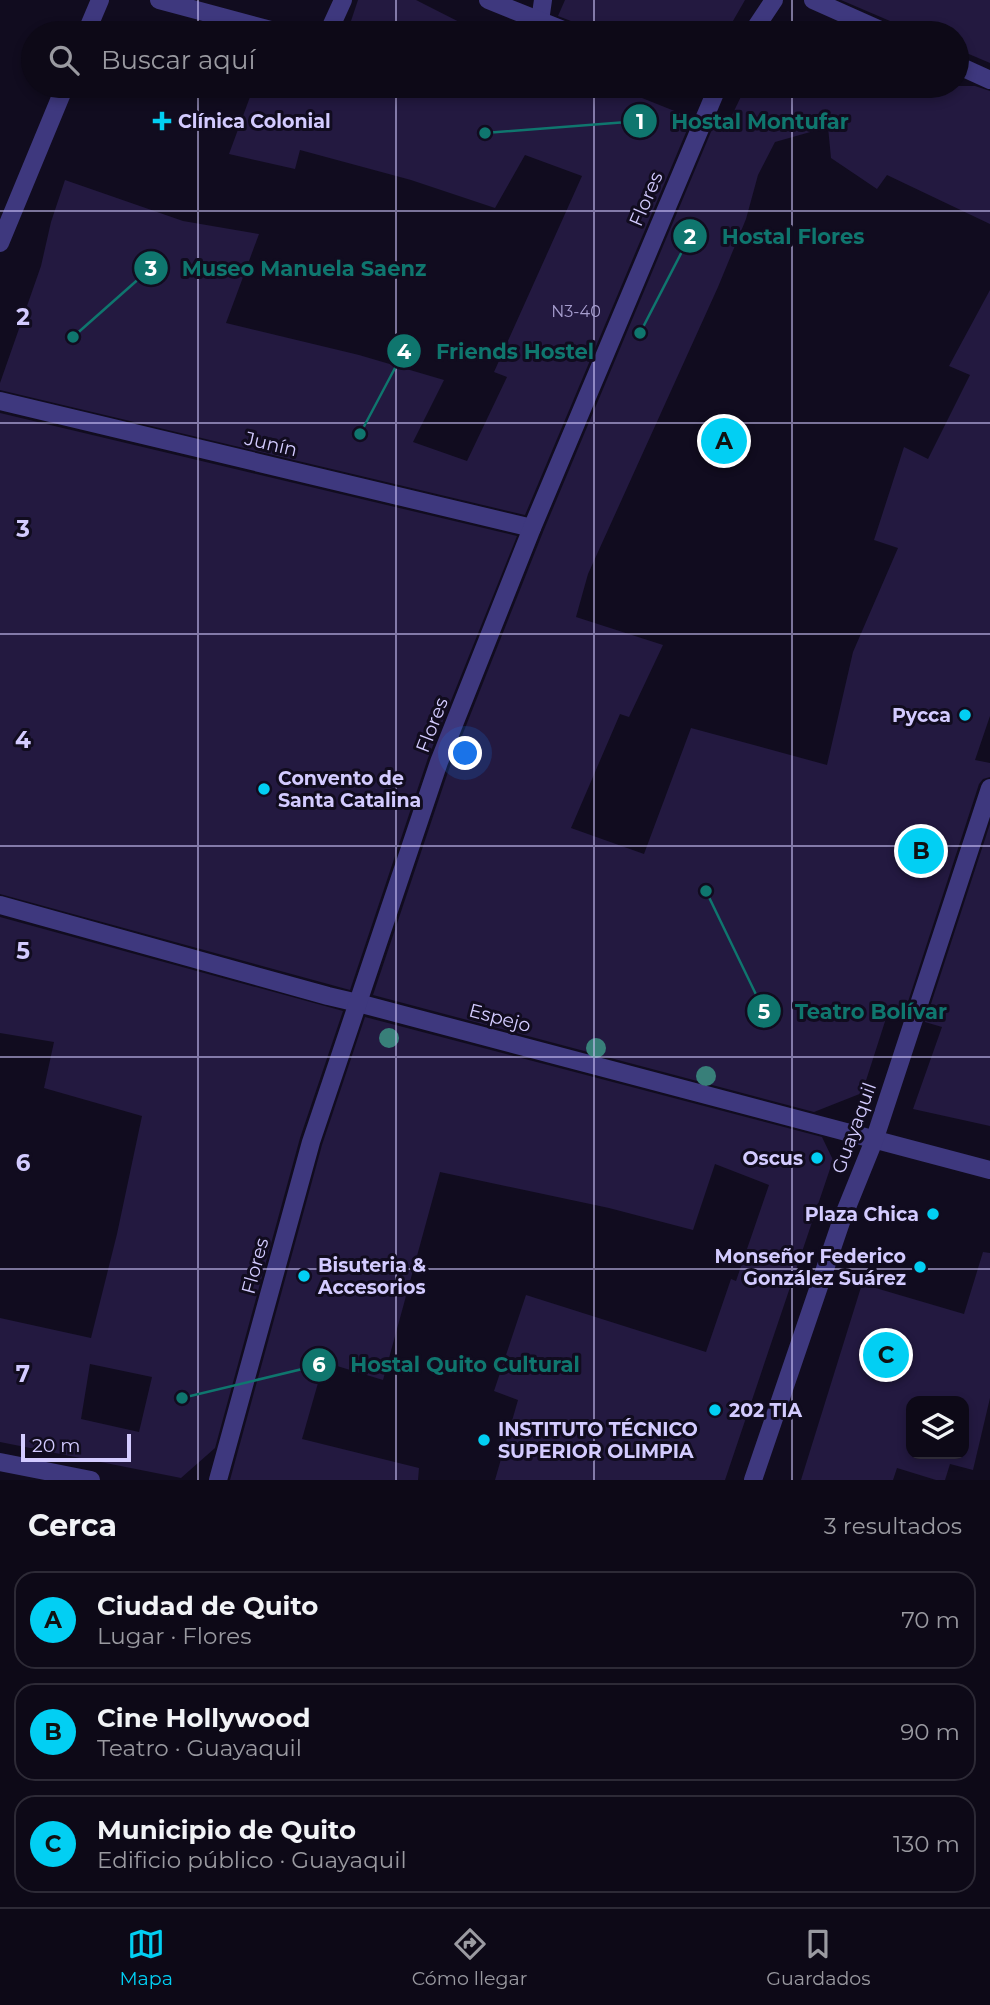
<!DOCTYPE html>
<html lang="es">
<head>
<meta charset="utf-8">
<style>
  :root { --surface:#0d0917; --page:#1b1724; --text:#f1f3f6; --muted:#9a9aa1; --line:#2d2a36; --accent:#02cff3 }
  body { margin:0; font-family:Montserrat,sans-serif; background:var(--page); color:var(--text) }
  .controls { position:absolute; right:21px; bottom:21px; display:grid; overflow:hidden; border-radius:14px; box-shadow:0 4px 10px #0003 }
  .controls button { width:63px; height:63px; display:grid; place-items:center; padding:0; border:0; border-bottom:2px solid var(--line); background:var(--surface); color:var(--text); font:35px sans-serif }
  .scale { position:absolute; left:21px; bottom:18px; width:110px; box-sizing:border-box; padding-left:7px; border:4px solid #d3cbff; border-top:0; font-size:19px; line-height:24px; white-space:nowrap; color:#d3cbff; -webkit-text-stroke:5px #110c1f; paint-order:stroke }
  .you { position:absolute; left:466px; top:754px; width:24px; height:24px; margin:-18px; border:5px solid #fff; border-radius:50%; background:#1a73e8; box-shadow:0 0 0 10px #1a73e833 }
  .badge { display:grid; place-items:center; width:46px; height:46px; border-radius:50%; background:var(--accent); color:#111; font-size:23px; font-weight:700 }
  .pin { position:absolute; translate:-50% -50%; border:4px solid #fff; box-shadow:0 2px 7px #0006 }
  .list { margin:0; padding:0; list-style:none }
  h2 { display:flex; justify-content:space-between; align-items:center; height:91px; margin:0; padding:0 28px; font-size:30px }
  h2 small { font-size:23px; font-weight:400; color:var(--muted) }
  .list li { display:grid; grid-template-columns:46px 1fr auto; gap:21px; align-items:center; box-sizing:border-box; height:98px; margin:0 14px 14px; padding:0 14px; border:2px solid var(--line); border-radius:21px }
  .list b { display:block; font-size:26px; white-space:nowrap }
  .list p { margin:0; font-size:23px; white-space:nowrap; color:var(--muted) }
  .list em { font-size:23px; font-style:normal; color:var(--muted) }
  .icon { flex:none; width:38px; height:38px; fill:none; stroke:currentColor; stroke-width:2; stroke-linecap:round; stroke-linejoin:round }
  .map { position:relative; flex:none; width:990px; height:1480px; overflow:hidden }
  .search { position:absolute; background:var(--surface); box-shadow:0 4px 10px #0003; left:21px; right:21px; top:21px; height:77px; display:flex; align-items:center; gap:18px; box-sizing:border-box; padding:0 24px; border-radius:38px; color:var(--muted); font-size:26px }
  .sheet { height:427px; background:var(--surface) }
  nav { display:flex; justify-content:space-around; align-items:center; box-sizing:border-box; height:98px; border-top:2px solid var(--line); background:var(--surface); font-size:19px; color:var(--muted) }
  nav a { display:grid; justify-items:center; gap:4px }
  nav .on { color:var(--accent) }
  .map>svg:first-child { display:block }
</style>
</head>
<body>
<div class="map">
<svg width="990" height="1480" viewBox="0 0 990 1480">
  <rect width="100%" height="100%" fill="#110c1f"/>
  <!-- building -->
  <g fill="#231940" fill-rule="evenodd">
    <path d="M358 0H416L481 33H347Z"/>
    <path d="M565 0H745L726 33H582L580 27 576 23 558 16Z"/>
    <path d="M841 0H990V63L957 49V33H918Z"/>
    <path d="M254 86H296L327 95 330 86H612L692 118 525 515 0 390V383L41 266 51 222 65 180 183 221 259 234 226 323 359 355 444 380 413 442 467 461 507 377 494 372 582 176 525 155 495 208 411 180 300 150 295 169 229 154Z"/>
    <path d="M746 86 761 95 780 86H975L990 91V224L887 175 877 189 831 158 828 127 775 142 758 175 746 219 718 287 588 574 576 617 663 645 629 717 620 714 571 828 644 854 691 728 827 765 853 652 898 548 874 540 904 447 928 459 970 375 949 366 990 290V716L975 760 990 763V777L983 779 979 784 904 1014 889 1009 862 1093 814 1112 373 995 450 766 543 532 713 127 724 132Z"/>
    <path d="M0 413 517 536 428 758 350 990 0 894Z"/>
    <path d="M990 824V1126L913 1109 942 1027 925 1022Z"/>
    <path d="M0 917 343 1011 300 1138 215 1448 181 1478 0 1442V1318L91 1338 117 1234 142 1116 44 1088 54 1042 0 1033ZM90 1364 152 1377 139 1432 81 1419Z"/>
    <path d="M365 1017 822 1137 833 1160 725 1480H495L518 1400 494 1391 526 1295 706 1352 731 1279 736 1281 769 1185 715 1164 693 1230 609 1208 440 1172 383 1380 324 1362 302 1439 419 1468 418 1480H230L322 1145Z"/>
    <path d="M983 1252 990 1253V1398L973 1470 950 1464 945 1480H936L897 1468 893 1480H801L862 1284 964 1314ZM911 1401H964V1454H911Z"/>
  </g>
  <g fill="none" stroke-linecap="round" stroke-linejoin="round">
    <!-- service -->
    <g stroke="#3e387e" stroke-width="18">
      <path d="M159 0 282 33"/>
      <path d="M540 21 543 0"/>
      <path d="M328 33 343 0"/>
    </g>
    <!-- pedestrian -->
    <g stroke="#3e387e" stroke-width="18">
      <path d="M0 401 532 528"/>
      <path d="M358 1003 990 1170"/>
      <path d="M0 1462 91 1480"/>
    </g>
    <!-- minor -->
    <g stroke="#3e387e" stroke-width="18">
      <path d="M488 0 571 33"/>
      <path d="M813 0 887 33"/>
      <path d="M86 33 100 0"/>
      <path d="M752 33 774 0"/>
      <path d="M957 65 990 80"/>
      <path d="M0 243 65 86"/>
      <path d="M0 905 328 996 358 1003"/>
      <path d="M218 1480 311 1142 439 762 532 528 718 86"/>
    </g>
    <!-- tertiary -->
    <path stroke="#3e387e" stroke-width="18" d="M753 1480 841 1222 875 1138 990 788"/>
  </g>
  <!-- trees -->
  <g fill="#387f79">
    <circle cx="389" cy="1038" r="10"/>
    <circle cx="596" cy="1048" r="10"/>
    <circle cx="706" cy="1076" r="10"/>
  </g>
  <!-- grid -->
  <path fill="none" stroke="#d3cbff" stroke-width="2" stroke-opacity="0.55" d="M198 0V33M396 0V33M594 0V33M792 0V33M198 86V1480M396 86V1480M594 86V1480M792 86V1480M0 211H990M0 423H990M0 634H990M0 846H990M0 1057H990M0 1269H990"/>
  <!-- markers -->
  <g fill="#02cff3" stroke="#110c1f" stroke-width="2.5">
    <path d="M158.5 110.5h7v7h7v7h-7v7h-7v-7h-7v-7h7z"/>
    <circle cx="965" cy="715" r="7"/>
    <circle cx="264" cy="789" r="7"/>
    <circle cx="817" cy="1158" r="7"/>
    <circle cx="933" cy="1214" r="7"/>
    <circle cx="920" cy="1267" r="7"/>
    <circle cx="304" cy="1276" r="7"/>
    <circle cx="715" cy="1410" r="7"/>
    <circle cx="484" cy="1440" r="7"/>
  </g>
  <g text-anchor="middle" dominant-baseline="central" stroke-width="6" stroke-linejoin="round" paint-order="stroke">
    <!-- number labels -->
    <g font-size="16" fill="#a79ecf">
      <text x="576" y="311">N3-40</text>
    </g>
    <!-- poi labels -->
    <g font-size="19" font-weight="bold" fill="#d3cbff" stroke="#110c1f" text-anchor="start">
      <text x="178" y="121">Clínica Colonial</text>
      <text x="951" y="715" text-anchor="end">Pycca</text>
      <text x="278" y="778">Convento de<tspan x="278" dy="22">Santa Catalina</tspan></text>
      <text x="803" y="1158" text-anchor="end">Oscus</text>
      <text x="919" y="1214" text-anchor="end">Plaza Chica</text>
      <text x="906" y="1256" text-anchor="end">Monseñor Federico<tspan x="906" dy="22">González Suárez</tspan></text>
      <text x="318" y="1265">Bisuteria &amp;<tspan x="318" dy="22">Accesorios</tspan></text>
      <text x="729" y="1410">202 TIA</text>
      <text x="498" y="1429">INSTITUTO TÉCNICO<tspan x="498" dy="22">SUPERIOR OLIMPIA</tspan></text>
    </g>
    <!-- street labels -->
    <g font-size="19" fill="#d3cbff" stroke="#110c1f">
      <text transform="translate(646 199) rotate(-67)">Flores</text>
      <text transform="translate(271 444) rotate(13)">Junín</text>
      <text transform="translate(432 725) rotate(-69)">Flores</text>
      <text transform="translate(500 1018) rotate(15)">Espejo</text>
      <text transform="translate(854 1128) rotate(-70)">Guayaquil</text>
      <text transform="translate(255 1266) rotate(-75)">Flores</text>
    </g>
  </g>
  <g font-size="23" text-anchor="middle" font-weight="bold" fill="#d3cbff" stroke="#110c1f" stroke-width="6" stroke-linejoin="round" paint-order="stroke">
    <text x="23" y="325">2</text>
    <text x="23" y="537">3</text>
    <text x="23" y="748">4</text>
    <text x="23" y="959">5</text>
    <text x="23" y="1171">6</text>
    <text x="23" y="1382">7</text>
  </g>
  <!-- callouts -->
  <path fill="none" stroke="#0f766e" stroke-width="2.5" d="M485 133L640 121M640 333L690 236M73 337L151 268M360 434L404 351M706 891L764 1011M182 1398L319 1365"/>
  <g fill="#0f766e" stroke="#110c1f" stroke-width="2.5">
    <circle cx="485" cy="133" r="7"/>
    <circle cx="640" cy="333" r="7"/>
    <circle cx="73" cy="337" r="7"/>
    <circle cx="360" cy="434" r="7"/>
    <circle cx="706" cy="891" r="7"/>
    <circle cx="182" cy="1398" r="7"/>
    <circle cx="640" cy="121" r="18"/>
    <circle cx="690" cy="236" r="18"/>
    <circle cx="151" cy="268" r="18"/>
    <circle cx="404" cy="351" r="18"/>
    <circle cx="764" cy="1011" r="18"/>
    <circle cx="319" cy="1365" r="18"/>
  </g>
  <g font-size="21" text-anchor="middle" font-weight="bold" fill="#fff">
    <text x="640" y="129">1</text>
    <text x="690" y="244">2</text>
    <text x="151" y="276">3</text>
    <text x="404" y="359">4</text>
    <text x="764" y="1019">5</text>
    <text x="319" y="1372">6</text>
  </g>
  <g font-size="21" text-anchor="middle" font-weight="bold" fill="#0f766e" stroke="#110c1f" stroke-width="6" stroke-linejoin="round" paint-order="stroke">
    <text x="760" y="129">Hostal Montufar</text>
    <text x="793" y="244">Hostal Flores</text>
    <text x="304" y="276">Museo Manuela Saenz</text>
    <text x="515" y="359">Friends Hostel</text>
    <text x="871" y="1019">Teatro Bolívar</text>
    <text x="465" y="1372">Hostal Quito Cultural</text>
  </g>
</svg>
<div class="controls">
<button><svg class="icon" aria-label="layers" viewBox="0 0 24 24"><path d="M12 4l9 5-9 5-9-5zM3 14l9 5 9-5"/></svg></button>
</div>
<div class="scale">20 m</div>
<div class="you"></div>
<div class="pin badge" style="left:724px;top:441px">A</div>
<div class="pin badge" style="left:921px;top:851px">B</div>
<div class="pin badge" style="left:886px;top:1355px">C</div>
<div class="search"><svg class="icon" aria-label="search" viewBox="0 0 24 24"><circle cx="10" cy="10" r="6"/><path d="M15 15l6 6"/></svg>Buscar aquí</div>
</div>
<section class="sheet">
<h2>Cerca<small>3 resultados</small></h2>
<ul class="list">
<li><span class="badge">A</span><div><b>Ciudad de Quito</b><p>Lugar · Flores</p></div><em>70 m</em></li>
<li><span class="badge">B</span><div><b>Cine Hollywood</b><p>Teatro · Guayaquil</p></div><em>90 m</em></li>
<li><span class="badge">C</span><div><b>Municipio de Quito</b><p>Edificio público · Guayaquil</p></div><em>130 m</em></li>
</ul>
</section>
<nav>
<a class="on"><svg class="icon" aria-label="map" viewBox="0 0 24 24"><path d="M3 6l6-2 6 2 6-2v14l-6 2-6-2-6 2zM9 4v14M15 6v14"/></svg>Mapa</a>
<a><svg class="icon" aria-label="directions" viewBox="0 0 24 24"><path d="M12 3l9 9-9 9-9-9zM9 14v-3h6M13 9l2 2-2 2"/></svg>Cómo llegar</a>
<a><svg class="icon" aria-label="saved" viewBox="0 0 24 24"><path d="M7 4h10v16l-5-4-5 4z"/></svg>Guardados</a>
</nav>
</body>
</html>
